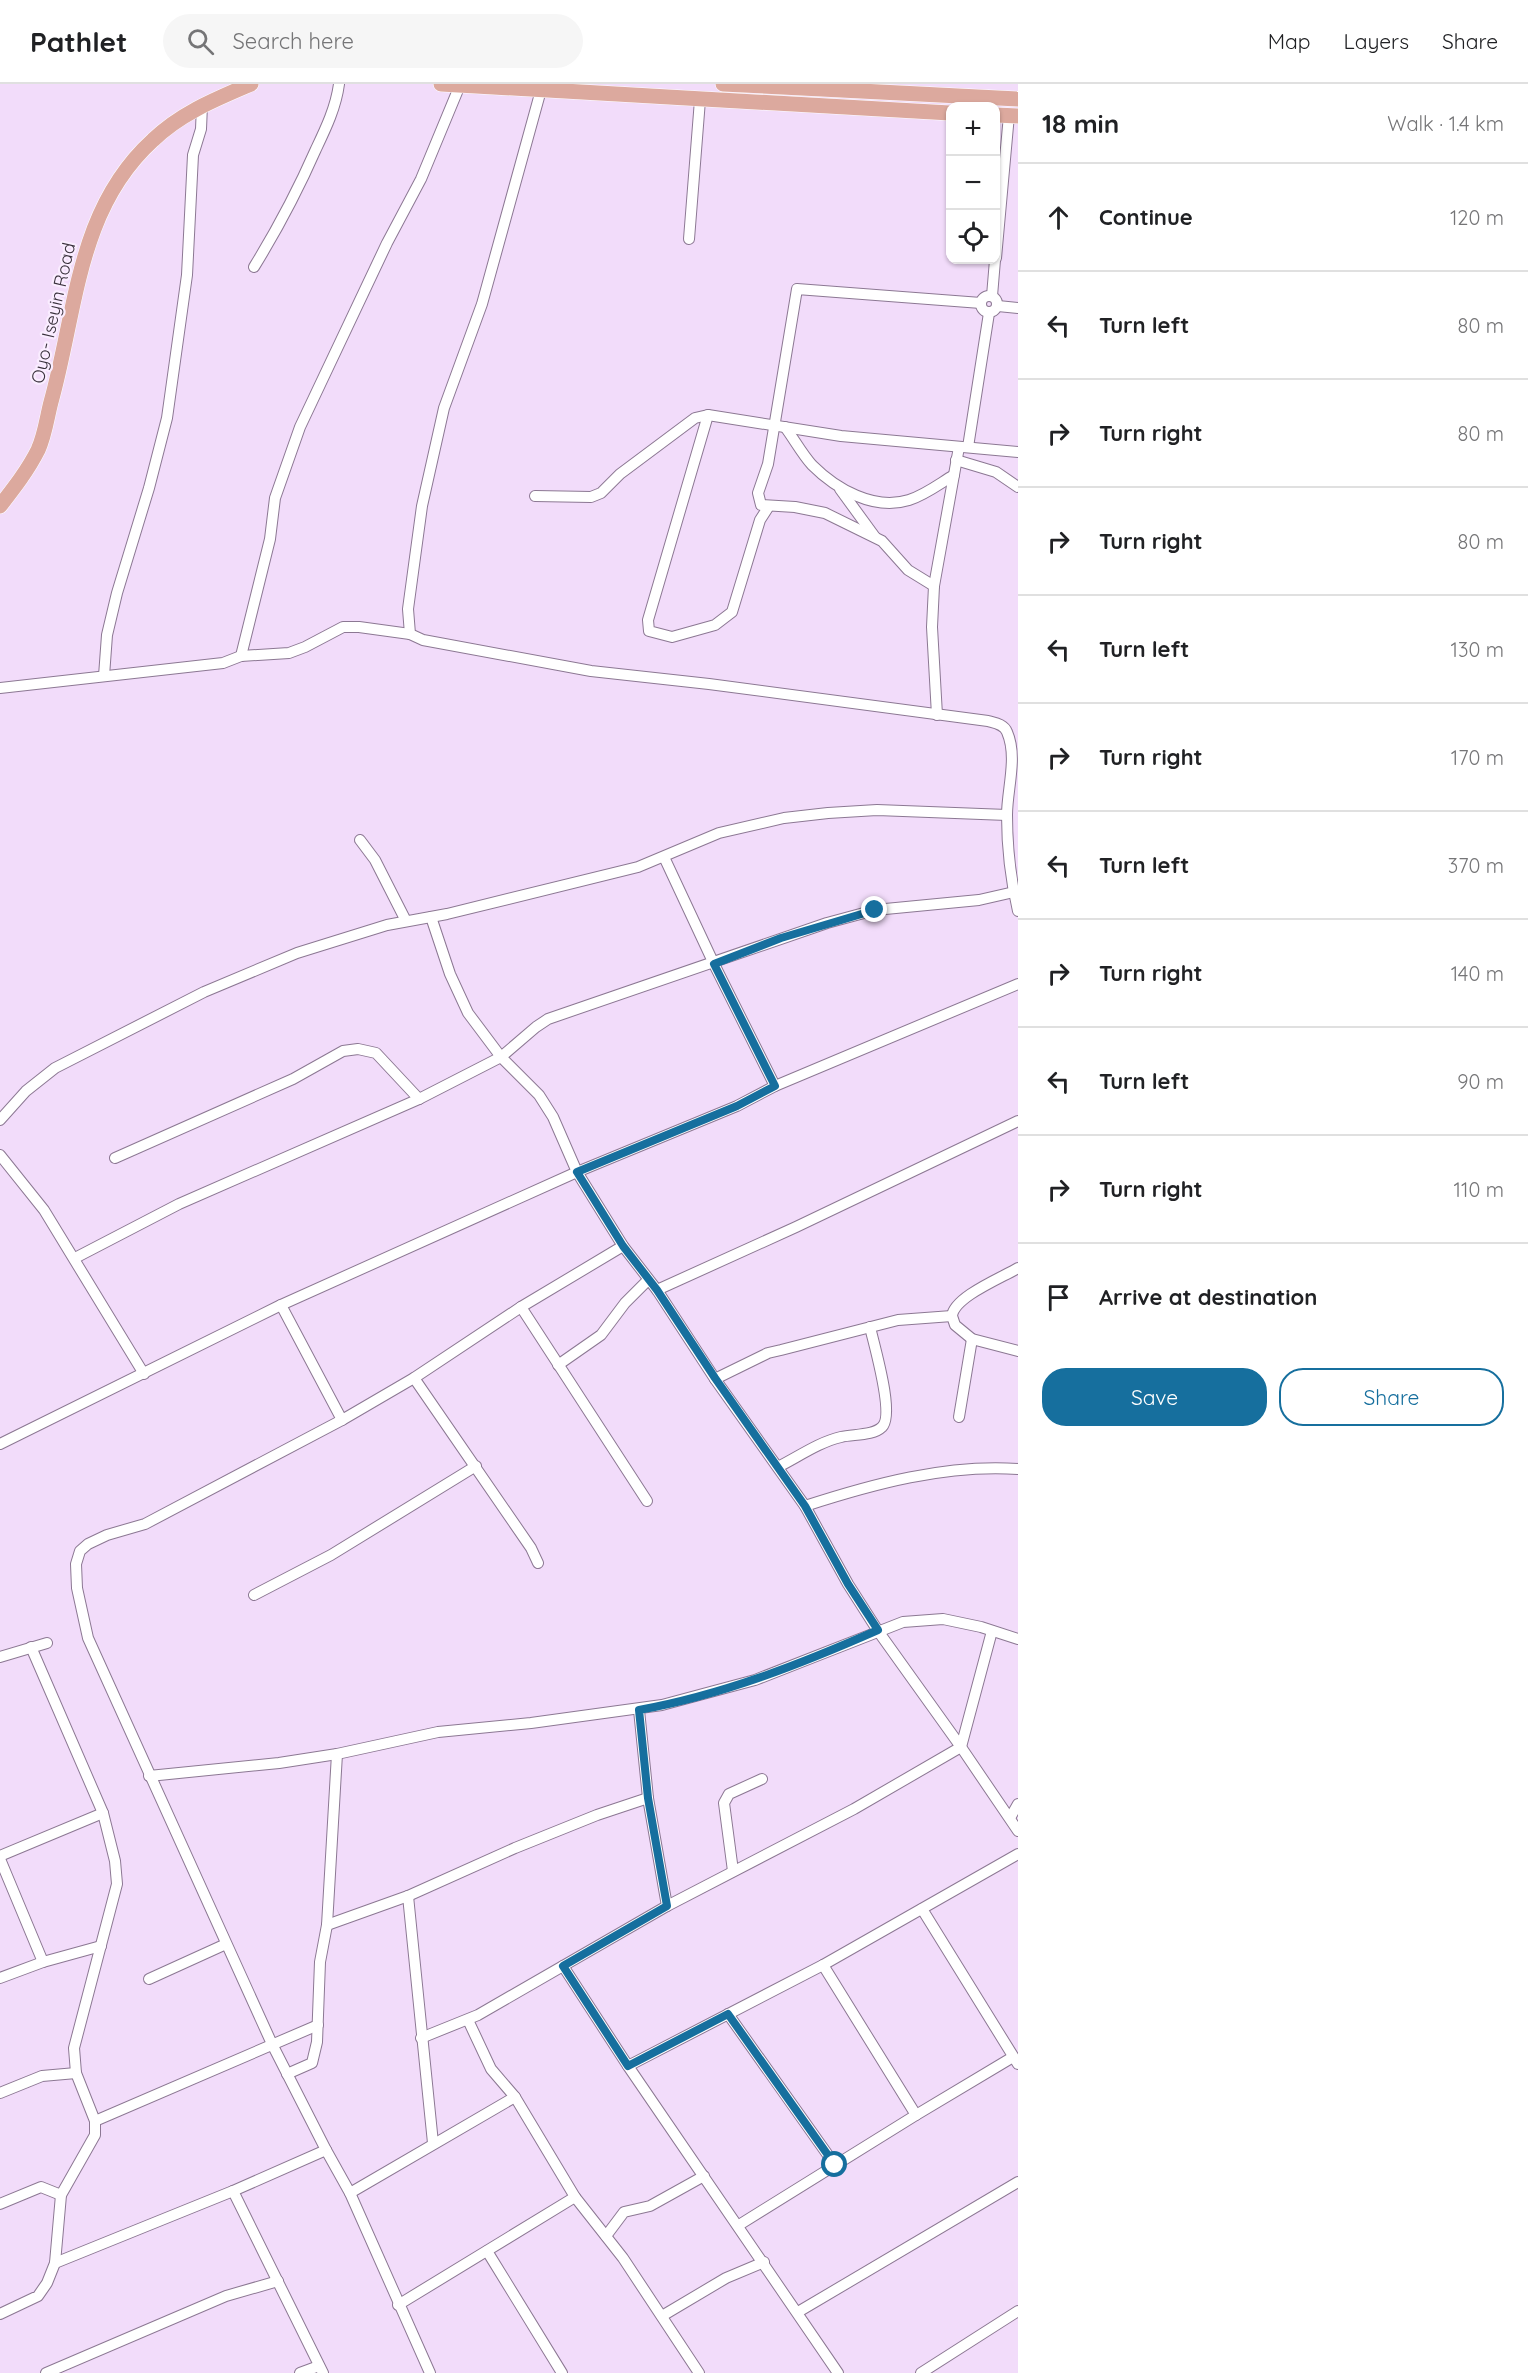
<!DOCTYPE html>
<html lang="en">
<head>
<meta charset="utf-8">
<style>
  :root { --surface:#fff; --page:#f6f6f6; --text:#202124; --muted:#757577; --line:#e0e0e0; --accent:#166f9e }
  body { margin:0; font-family:Quicksand,sans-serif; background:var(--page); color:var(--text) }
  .controls { position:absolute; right:18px; top:18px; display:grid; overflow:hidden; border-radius:12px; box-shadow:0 2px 4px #0004 }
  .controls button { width:54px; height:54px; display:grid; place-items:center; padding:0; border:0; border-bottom:2px solid var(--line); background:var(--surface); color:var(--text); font:30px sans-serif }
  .stop { position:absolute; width:18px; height:18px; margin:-14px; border:4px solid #166f9e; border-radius:50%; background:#fff }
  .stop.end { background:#166f9e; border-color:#fff; box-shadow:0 2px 6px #0008 }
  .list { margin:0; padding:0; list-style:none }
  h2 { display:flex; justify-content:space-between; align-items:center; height:78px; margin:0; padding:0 24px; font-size:26px }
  h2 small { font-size:20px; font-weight:400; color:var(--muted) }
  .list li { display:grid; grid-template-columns:39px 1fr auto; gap:18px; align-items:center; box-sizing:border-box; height:108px; padding:0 24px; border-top:2px solid var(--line) }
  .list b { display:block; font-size:22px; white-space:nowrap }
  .list em { font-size:20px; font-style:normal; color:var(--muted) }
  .actions { display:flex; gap:12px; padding:18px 24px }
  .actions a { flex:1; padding:14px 0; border:2px solid var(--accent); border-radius:24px; text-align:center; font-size:21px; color:var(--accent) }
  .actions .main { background:var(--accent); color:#fff }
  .icon { flex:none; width:33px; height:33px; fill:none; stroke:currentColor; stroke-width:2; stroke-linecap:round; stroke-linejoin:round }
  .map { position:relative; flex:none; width:1018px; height:2289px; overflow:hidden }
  header { display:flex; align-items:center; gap:36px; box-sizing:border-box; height:84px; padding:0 30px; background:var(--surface); border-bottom:2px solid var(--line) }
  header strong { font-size:28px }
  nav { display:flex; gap:33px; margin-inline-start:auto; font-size:21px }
  .search { width:420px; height:54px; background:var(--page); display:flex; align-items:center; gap:15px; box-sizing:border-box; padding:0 21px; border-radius:33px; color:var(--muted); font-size:22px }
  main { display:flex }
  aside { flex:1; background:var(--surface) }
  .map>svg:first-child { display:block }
</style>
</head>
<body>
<header>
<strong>Pathlet</strong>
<div class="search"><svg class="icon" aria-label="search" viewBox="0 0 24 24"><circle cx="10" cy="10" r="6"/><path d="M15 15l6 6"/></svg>Search here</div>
<nav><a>Map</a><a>Layers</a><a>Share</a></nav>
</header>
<main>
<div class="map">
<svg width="1018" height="2289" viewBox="0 0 1018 2289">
  <rect width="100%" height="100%" fill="#f2dcfa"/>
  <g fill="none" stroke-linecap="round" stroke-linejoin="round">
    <!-- minor casing -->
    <g stroke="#8c7893" stroke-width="12">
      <g id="minor">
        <path d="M541 6 482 220 444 324 422 422 408 525 410 550 423 556 591 587 709 600 988 637C995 639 1004 640 1007 648 1018 673 1007 705 1007 731 1007 762 1011 797 1018 827"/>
        <path d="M689 155 700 16"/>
        <path d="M996 174 1009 31"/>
        <path d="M254 183C278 144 298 106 316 65 326 44 336 23 339 0"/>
        <circle cx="989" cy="220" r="8"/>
        <path d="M992 212 995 176"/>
        <path d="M998 222 1018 224"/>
        <path d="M708 331 648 536 649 547 672 553 715 541 732 528 760 436 769 422"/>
        <path d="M785 343C794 355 802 370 812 381 836 405 874 427 909 416 925 411 939 400 954 391"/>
        <path d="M968 363 989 229"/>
        <path d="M956 376 996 388 1018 403"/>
        <path d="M840 405 875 453"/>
        <path d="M535 412 591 413 601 409 620 390 695 334 708 331 841 352 1018 368"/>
        <path d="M934 502 908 486 882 457 825 429 795 423 761 421 758 409 768 380 797 205 981 219"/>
        <path d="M241 572 270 455 275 414 300 343 387 159 421 95 460 1"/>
        <path d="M104 592 107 551 117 509 149 404 167 334 187 191 193 71 201 45 202 21"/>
        <path d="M0 604 223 579 241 572 289 569 305 563 343 543H359L410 550"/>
        <path d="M937 631 932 543 934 502 959 363"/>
        <path d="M360 756 375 776 406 837"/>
        <path d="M664 773 714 880 775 1002"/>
        <path d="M431 833 450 890 468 929 501 973 539 1011 553 1033 577 1088 623 1162 657 1206 715 1295 805 1422 848 1500 878 1547 961 1663 1018 1747"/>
        <path d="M0 1036 26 1007 55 984 204 908 297 869 387 841 447 830 638 783 719 749 784 734 828 729 877 726 1007 731"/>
        <path d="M0 1071 44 1126 144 1290"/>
        <path d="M115 1074 293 995 343 967 358 965 376 969 419 1015"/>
        <path d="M75 1174 179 1120 419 1015 501 973 536 943 548 935 827 839 875 826 979 816 1014 808"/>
        <path d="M1018 1184C1001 1194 954 1213 952 1232L955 1241 972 1255 1018 1267"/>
        <path d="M657 1206 796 1143 1018 1037"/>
        <path d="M281 1221 342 1336"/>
        <path d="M521 1223 647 1417"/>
        <path d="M558 1281 601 1251 625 1219 648 1196"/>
        <path d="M414 1294 531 1464 538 1479"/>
        <path d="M715 1295 768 1269 781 1266 898 1236 952 1232"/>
        <path d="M959 1333 972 1255"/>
        <path d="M0 1360 281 1221 577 1088 737 1022 775 1002 1018 900"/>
        <path d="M778 1383C798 1373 819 1358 841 1353 853 1350 873 1352 882 1343 895 1331 874 1261 870 1243"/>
        <path d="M805 1422C873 1400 946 1380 1018 1385"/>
        <path d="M254 1511 331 1471 476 1382"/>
        <path d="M0 1573 47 1559"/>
        <path d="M639 1626 648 1714 667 1822"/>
        <path d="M149 1692 279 1679 337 1670 438 1648 531 1639 662 1621 755 1596 903 1538 943 1535 981 1543 1018 1555"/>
        <path d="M1010 1734 1018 1720"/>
        <path d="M0 1772 103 1729"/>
        <path d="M0 1775 43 1878"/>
        <path d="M733 1787 724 1719 729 1710 762 1695"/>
        <path d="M408 1812 433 2059"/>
        <path d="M922 1825 1018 1980"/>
        <path d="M327 1841 408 1812 515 1764 597 1731 648 1714"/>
        <path d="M823 1881 916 2031"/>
        <path d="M563 1882 628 1982 838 2289"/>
        <path d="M0 1894 43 1878 101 1862"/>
        <path d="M149 1895 226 1860"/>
        <path d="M728 1930 835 2081"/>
        <path d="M468 1936 491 1985 515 2013 575 2113 623 2174 699 2289"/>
        <path d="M421 1954 478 1931 667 1822 854 1725 961 1663 992 1547"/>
        <path d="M628 1982 823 1881 1018 1770"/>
        <path d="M287 1990 312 1979 317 1958 320 1878 327 1841 337 1670"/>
        <path d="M0 2009 42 1992 76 1989"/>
        <path d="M95 2037 318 1941"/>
        <path d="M233 2107 323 2289"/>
        <path d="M350 2109 515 2013"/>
        <path d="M0 2120 41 2103 61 2111"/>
        <path d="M739 2141 916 2031 1013 1973"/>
        <path d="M606 2152 624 2128 650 2122 704 2092"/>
        <path d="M487 2167 562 2289"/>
        <path d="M55 2179 233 2107 326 2066"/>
        <path d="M398 2221 575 2113"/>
        <path d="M798 2228 1018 2098"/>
        <path d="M0 2230 38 2212 47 2199 55 2179 61 2111 95 2051V2037L76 1989 74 1964 117 1800 115 1777 103 1729 31 1563"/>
        <path d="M662 2232 726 2194 764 2178"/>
        <path d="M46 2289 226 2212 278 2197"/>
        <path d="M300 2289 319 2282"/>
        <path d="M430 2289 350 2109 326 2066 272 1960 88 1554 77 1504 76 1480 80 1467 88 1460 107 1451 145 1440 342 1336 414 1294 521 1223 623 1162"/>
        <path d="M921 2289 1018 2227"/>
      </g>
    </g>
    <!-- primary casing -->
    <g stroke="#fff" stroke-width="16">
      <g id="primary">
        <path d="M441 0 950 29"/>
        <path d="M723 0 1018 15"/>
        <path d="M996 31 1018 32"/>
        <path d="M0 422C14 404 28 386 38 366 45 351 47 333 51 318 77 225 77 125 153 56 181 29 216 15 251 0"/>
      </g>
    </g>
    <!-- minor -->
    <use href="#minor" stroke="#fff" stroke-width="10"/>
    <!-- primary -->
    <use href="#primary" stroke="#dca99e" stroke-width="15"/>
  </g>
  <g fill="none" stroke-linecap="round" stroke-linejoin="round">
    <!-- route -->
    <path stroke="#166f9e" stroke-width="8" d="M835 2081 728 1930 628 1982 563 1882 667 1822 648 1714 639 1626C722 1611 801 1580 878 1546L848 1500 805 1422 715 1294 657 1206 623 1162 577 1088 737 1022 775 1002 714 880 781 854 875 826"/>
  </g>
  <g text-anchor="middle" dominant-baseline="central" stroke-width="4.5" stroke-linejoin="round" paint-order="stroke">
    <!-- street labels -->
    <g font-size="18" fill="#39313c" stroke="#faedff">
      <text transform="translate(53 229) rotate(-77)">Oyo- Iseyin Road</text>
    </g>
  </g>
</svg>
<div class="controls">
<button>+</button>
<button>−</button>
<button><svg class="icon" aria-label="locate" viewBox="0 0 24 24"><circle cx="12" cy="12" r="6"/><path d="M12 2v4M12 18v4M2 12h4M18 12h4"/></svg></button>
</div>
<div class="stop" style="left:835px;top:2081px"></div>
<div class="stop end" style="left:875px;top:826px"></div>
</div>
<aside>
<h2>18 min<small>Walk · 1.4 km</small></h2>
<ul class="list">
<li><svg class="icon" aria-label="ahead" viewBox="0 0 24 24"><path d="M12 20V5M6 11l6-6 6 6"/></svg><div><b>Continue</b></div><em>120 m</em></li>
<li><svg class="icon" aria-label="left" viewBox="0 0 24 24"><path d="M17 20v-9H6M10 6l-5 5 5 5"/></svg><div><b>Turn left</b></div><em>80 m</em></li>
<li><svg class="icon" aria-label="right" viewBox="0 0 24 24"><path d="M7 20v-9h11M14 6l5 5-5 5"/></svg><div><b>Turn right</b></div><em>80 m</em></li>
<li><svg class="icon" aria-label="right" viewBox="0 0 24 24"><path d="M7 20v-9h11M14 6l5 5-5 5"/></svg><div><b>Turn right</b></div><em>80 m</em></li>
<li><svg class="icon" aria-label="left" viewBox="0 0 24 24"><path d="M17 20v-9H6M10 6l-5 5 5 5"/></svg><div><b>Turn left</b></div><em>130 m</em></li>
<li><svg class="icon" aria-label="right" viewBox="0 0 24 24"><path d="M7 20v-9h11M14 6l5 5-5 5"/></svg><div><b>Turn right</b></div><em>170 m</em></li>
<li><svg class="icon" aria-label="left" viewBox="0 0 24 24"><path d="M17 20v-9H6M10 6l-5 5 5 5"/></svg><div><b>Turn left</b></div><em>370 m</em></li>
<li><svg class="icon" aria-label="right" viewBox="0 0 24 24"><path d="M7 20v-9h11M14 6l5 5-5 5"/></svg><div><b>Turn right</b></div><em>140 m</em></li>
<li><svg class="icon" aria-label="left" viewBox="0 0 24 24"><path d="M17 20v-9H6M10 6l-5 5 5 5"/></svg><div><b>Turn left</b></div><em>90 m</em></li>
<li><svg class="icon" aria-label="right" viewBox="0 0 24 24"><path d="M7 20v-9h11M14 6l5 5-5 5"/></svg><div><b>Turn right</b></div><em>110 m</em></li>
<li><svg class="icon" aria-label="arrive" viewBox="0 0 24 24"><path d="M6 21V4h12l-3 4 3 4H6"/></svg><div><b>Arrive at destination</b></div></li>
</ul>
<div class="actions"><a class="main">Save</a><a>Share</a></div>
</aside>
</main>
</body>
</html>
